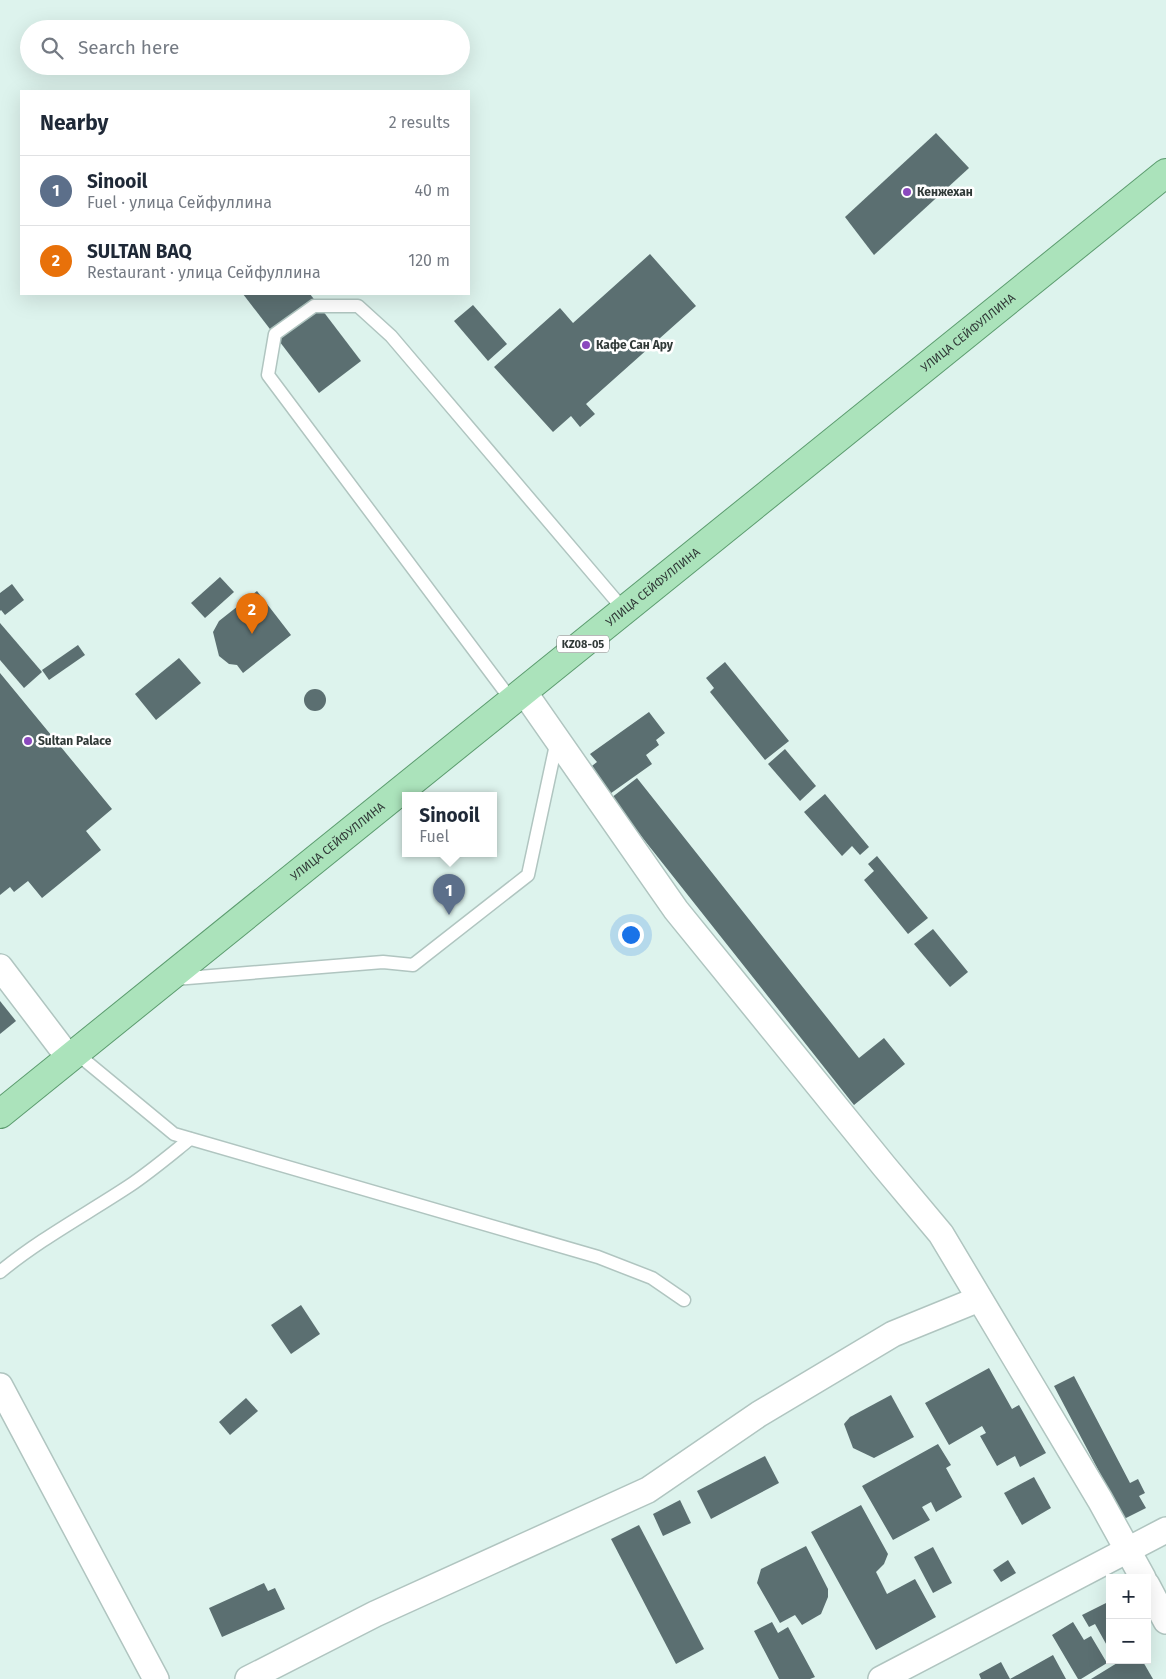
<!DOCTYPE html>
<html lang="en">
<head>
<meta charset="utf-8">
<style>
  :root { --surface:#fff; --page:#f2f2f3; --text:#1f2937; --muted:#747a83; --line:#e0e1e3; --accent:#111827 }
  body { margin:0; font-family:"Fira Sans",sans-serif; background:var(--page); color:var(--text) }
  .controls { position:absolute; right:15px; bottom:15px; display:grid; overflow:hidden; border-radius:0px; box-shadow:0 5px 20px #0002 }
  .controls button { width:45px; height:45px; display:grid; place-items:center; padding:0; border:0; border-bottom:1px solid var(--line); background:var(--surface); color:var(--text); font:25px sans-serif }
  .you { position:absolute; left:630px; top:934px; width:18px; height:18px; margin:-12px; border:4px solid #fff; border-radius:50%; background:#1a73e8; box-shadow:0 0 0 8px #1a73e833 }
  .badge { display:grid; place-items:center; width:32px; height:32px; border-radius:50%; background:var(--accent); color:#fff; font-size:16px; font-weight:700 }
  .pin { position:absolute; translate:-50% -41px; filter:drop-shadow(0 1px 2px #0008) }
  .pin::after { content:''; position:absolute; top:26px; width:18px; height:15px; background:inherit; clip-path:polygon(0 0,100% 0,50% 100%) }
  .popup { position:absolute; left:402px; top:792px; width:95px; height:65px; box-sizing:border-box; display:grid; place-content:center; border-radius:0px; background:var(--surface); filter:drop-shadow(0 1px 4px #0005); font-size:16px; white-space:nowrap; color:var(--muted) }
  .popup b { font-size:19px; color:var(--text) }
  .popup::after { content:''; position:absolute; left:50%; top:100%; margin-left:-10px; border:10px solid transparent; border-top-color:var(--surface) }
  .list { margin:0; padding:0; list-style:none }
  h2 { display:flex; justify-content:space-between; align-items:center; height:65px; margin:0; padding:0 20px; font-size:21px }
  h2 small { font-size:16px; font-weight:400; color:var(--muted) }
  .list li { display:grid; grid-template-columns:32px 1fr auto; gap:15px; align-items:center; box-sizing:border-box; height:70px; padding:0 20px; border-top:1px solid var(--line) }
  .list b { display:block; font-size:19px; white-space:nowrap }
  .list p { margin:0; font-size:16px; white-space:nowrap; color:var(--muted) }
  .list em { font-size:16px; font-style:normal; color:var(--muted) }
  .icon { flex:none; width:28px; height:28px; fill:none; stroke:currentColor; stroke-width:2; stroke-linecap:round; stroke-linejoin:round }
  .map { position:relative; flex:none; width:1166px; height:1679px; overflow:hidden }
  .search { position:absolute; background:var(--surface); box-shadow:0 5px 20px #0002; left:20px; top:20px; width:450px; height:55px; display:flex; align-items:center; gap:12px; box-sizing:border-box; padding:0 18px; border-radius:28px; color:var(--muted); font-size:19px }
  .panel { position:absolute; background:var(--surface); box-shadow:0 5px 20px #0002; left:20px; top:90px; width:450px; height:205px; border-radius:0px }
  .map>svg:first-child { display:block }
</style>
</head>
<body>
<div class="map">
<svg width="1166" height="1679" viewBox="0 0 1166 1679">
  <rect width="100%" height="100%" fill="#ddf3ed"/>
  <!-- building -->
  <g fill="#5b6f71">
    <path d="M936 133 969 168 874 255 845 217Z"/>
    <path d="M650 254 696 306 586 404 595 414 580 427 571 416 553 432 494 367 560 308 573 323Z"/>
    <path d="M243 294H310L361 361 319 393Z"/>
    <path d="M473 305 507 344 488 361 454 321Z"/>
    <path d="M220 577 234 592 205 618 191 603Z"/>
    <path d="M12 584 24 600 5 615 1 610 0 611V593Z"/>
    <path d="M257 591 291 635 243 673 237 665 229 664 219 656 213 632 219 621Z"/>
    <path d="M0 623 42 672 24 688 0 660Z"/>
    <path d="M78 645 85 655 49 680 42 670Z"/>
    <path d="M179 658 201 683 156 720 135 694Z"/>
    <path d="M725 662 789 741 765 760 710 692 714 688 706 678Z"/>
    <path d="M0 673 112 809 86 831 101 850 42 898 28 881 14 892 10 887 0 895Z"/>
    <circle cx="315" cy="700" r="11"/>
    <path d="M649 712 665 733 656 740 659 745 646 755 652 764 607 796 588 769 597 762 590 754Z"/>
    <path d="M785 749 816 786 800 801 768 764Z"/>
    <path d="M637 778 859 1058 884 1038 905 1064 854 1105 611 798Z"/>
    <path d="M825 794 869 847 860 855 852 846 842 856 804 812Z"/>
    <path d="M877 856 928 918 908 934 864 880 874 871 868 864Z"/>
    <path d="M933 929 968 972 950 987 914 944Z"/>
    <path d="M0 1001 16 1021 0 1034Z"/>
    <path d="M301 1305 320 1334 291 1354 271 1325Z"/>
    <path d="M989 1368 1012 1409 1019 1405 1046 1453 1020 1467 1015 1456 997 1466 980 1436 986 1433 982 1426 949 1445 925 1403Z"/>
    <path d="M1074 1376 1130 1483 1138 1479 1145 1493 1139 1496 1146 1508 1124 1519 1054 1386Z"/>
    <path d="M891 1395 914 1437 874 1458 853 1448 844 1424 850 1417Z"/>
    <path d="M246 1398 258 1411 230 1435 219 1422Z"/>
    <path d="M938 1444 951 1465 946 1468 962 1497 936 1512 931 1502 922 1507 930 1520 893 1540 862 1486Z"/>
    <path d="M765 1456 779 1483 711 1519 697 1491Z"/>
    <path d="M1034 1477 1051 1508 1022 1525 1004 1493Z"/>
    <path d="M680 1500 691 1523 663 1536 653 1514Z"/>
    <path d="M861 1505 888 1554 884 1564 876 1572 887 1594 915 1579 936 1617 876 1650 811 1532Z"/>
    <path d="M639 1525 704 1649 676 1664 611 1539Z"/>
    <path d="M806 1546 828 1589V1597L821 1614 802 1625 795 1615 780 1623 757 1583 761 1569Z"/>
    <path d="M933 1547 952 1583 933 1593 914 1557Z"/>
    <path d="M1008 1560 1016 1573 1001 1582 993 1570Z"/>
    <path d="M264 1583 268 1591 275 1588 285 1609 222 1637 209 1608Z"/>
    <path d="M1110 1601V1651L1095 1624 1089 1627 1082 1615Z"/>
    <path d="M772 1622 778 1633 788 1627 815 1677 810 1679H779L754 1631Z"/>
    <path d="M1073 1622 1084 1640 1091 1636 1107 1663 1081 1679H1078L1052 1635Z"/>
    <path d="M1053 1655 1066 1679H981L979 1674 1001 1662 1010 1679Z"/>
    <path d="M1122 1660H1142L1153 1679H1091Z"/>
  </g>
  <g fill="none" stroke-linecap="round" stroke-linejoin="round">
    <!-- lane casing -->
    <g stroke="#b0c5c0" stroke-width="15">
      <g id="lane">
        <path d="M512 701 268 375 275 334 314 306H358L391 336 624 610"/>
        <path d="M175 979 383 962 413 965 528 875 557 740"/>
        <path d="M76 1053 174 1134 598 1257 652 1278 684 1300"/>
        <path d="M0 1272C40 1239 85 1215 129 1186 150 1172 170 1155 190 1139"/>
      </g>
    </g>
    <!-- street casing -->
    <g stroke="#b0c5c0" stroke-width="28">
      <g id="street">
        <path d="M524 692 676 910 884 1166 941 1234 1100 1500 1143 1578"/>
        <path d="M0 967 69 1058"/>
        <path d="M0 1386 156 1679"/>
        <path d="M1147 1585 1166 1621"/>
        <path d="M248 1679 375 1614 648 1490 759 1414 893 1334 979 1299"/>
        <path d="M881 1679 1166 1530"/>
      </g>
    </g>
    <!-- primary casing -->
    <g stroke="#5c9c6f" stroke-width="30">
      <g id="primary">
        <path id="s1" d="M0 1114 1166 173"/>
      </g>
    </g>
    <!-- lane -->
    <use href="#lane" stroke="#fff" stroke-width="12"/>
    <!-- street -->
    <use href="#street" stroke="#fff" stroke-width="25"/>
    <!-- primary -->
    <use href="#primary" stroke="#abe3bb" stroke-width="28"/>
  </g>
  <!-- markers -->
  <g fill="#8b49be" stroke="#fff" stroke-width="2">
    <circle cx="907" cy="192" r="5"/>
    <circle cx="586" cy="345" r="5"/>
    <circle cx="28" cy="741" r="5"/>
  </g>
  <g text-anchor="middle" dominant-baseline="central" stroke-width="5" stroke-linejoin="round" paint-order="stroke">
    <!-- shield labels -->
    <rect fill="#fff" stroke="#6e7473" stroke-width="1" x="557" y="635.5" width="52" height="17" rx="4"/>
    <g font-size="11" font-weight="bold" fill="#303937">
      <text x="583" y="644">KZ08-05</text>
    </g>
    <!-- poi labels -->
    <g font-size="12" font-weight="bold" fill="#303937" stroke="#fff" text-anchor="start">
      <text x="917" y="192">Кенжехан</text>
      <text x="596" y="345">Кафе Сан Ару</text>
      <text x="38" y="741">Sultan Palace</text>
    </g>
    <!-- street labels -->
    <g font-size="12" fill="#303937" stroke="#fff">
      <text stroke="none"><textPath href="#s1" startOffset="1244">УЛИЦА СЕЙФУЛЛИНА</textPath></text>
      <text stroke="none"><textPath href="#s1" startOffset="839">УЛИЦА СЕЙФУЛЛИНА</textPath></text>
      <text stroke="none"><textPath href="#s1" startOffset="434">УЛИЦА СЕЙФУЛЛИНА</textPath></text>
    </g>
  </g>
</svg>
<div class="controls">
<button>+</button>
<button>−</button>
</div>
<div class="you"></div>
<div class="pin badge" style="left:449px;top:915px;background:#5c6f8a">1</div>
<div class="popup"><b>Sinooil</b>Fuel</div>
<div class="pin badge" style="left:252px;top:634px;background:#e8710a">2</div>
<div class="search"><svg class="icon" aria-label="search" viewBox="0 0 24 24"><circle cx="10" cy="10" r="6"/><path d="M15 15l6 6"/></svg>Search here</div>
<section class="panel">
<h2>Nearby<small>2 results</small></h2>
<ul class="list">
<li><span class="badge" style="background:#5c6f8a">1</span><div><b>Sinooil</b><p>Fuel · улица Сейфуллина</p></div><em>40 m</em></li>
<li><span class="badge" style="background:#e8710a">2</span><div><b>SULTAN BAQ</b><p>Restaurant · улица Сейфуллина</p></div><em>120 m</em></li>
</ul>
</section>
</div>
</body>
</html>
